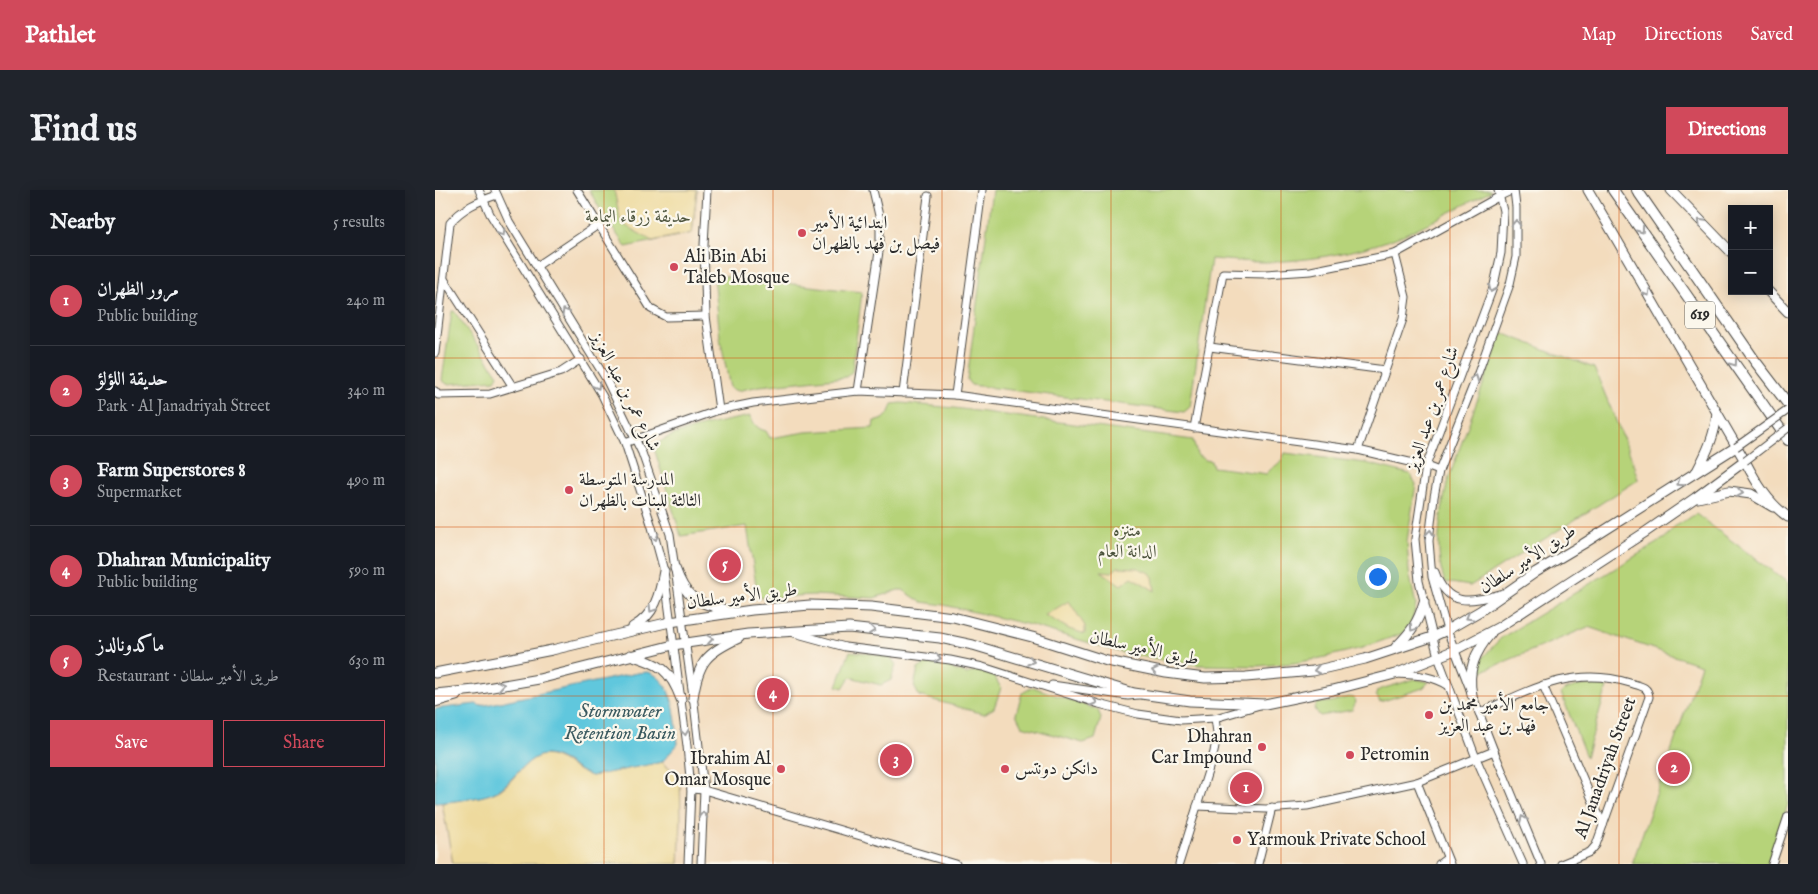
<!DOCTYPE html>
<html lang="en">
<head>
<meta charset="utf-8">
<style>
  :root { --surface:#171b24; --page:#20242c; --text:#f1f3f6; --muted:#9ea1a6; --line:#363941; --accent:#d1495b }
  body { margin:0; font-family:"IM FELL English",Amiri,serif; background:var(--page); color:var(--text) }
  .controls { position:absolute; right:15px; top:15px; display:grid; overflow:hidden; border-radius:0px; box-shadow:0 2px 12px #0003 }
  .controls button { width:45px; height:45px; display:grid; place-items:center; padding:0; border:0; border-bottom:1px solid var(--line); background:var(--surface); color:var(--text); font:25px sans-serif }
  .you { position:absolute; left:942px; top:386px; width:18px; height:18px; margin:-12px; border:4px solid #fff; border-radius:50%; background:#1a73e8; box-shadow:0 0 0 8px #1a73e833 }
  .badge { display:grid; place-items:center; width:32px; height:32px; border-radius:50%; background:var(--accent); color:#fff; font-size:16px; font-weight:700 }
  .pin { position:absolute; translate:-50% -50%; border:2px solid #fff; box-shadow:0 1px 5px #0006 }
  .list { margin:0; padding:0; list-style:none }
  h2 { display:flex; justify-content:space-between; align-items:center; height:65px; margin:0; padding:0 20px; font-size:21px }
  h2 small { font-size:16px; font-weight:400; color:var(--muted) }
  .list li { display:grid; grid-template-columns:32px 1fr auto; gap:15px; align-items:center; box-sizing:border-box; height:90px; padding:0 20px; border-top:1px solid var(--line) }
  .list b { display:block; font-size:19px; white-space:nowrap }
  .list p { margin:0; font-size:16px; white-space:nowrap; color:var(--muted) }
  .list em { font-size:16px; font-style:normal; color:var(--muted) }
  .actions { display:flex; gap:10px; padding:15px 20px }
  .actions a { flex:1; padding:11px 0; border:1px solid var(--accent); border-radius:0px; text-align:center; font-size:18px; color:var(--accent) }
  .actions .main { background:var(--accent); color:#fff }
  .map { position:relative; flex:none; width:1353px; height:674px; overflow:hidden; border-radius:0px }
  header { display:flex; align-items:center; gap:30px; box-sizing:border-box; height:70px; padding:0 25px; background:var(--accent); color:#fff }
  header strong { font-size:24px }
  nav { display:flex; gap:28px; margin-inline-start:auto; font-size:18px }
  .intro { display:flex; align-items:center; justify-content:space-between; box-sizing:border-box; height:120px; padding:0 30px }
  h1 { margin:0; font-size:35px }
  .button { padding:12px 22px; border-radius:0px; background:var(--accent); color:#fff; font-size:18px; font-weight:700 }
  main { display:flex; gap:30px; padding:0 30px }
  aside { flex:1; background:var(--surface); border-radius:0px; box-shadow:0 2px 12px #0003 }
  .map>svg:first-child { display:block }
</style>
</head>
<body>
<header>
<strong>Pathlet</strong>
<nav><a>Map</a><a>Directions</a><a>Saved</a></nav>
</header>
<div class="intro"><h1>Find us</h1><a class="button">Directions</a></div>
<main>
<aside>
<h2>Nearby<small>5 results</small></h2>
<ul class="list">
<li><span class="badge">1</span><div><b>مرور الظهران</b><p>Public building</p></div><em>240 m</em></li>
<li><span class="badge">2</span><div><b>حديقة اللؤلؤ</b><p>Park · Al Janadriyah Street</p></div><em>340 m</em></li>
<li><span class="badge">3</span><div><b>Farm Superstores 8</b><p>Supermarket</p></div><em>490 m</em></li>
<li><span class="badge">4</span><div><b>Dhahran Municipality</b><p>Public building</p></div><em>590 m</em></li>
<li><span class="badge">5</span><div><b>ماكدونالدز</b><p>Restaurant · طريق الأمير سلطان</p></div><em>630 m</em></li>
</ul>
<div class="actions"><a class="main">Save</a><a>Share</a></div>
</aside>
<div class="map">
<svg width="1353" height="674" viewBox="0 0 1353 674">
  <rect width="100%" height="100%" fill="#fbf7ec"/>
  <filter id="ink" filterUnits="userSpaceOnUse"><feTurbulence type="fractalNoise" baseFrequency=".02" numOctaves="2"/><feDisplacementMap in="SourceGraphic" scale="10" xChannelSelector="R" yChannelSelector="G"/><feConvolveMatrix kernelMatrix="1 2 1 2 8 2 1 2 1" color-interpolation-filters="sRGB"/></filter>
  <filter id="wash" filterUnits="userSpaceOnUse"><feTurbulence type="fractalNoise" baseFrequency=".0096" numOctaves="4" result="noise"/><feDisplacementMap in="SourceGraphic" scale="20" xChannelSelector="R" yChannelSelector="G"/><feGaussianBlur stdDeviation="1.12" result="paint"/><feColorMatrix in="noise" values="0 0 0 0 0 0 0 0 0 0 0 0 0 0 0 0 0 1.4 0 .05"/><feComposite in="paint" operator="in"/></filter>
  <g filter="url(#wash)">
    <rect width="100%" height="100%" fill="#f3dcbd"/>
    <!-- green -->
    <g fill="#b6d379" stroke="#707f52">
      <path d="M154 0H262L257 43 191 57 171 29Z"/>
      <path d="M557 0H1055V2C1026 16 998 32 968 45 927 62 874 71 829 72 811 72 793 70 776 69L755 217 749 222 536 195 532 190Z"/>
      <path d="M279 85 427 102 417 182 411 187 325 196 302 201 295 198 285 148Z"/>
      <path d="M17 121H19L63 185 60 190 12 194 7 190Z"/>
      <path d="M1067 143 1159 178 1197 269 1203 290 1035 396 1010 392C998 361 1006 321 1013 290Z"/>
      <path d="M466 213 519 218 758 250 762 265 770 270 776 271 778 277 832 284C837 275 844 278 850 263L931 273 975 284 981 294 972 351 974 382 981 415 977 431 970 442 966 444 927 458 886 468 860 473 823 476 763 475 691 464 595 435 509 415 486 412 468 400H463L439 408 378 405 323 408 312 336 246 346 219 258C226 242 297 230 315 226 319 234 322 239 331 241L335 248 371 242 438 238 439 231C451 231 454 224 457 214Z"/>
      <path d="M1261 324 1353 393V614L1333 674H1197L1266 475 1153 437 1045 482 1048 467 1066 448 1230 348 1239 337Z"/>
      <path d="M415 461 455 466 461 475 456 490 446 495 415 487 408 498 402 496Z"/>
      <path d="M496 470 511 472 519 480 532 484 543 480 557 482 566 498 559 518 549 524 484 506 479 496 483 479Z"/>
      <path d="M980 489 994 492 988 498 945 512 941 505 942 501 946 499Z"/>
      <path d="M1161 495 1172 497 1151 567 1126 503C1136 495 1148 495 1161 495Z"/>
      <path d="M598 497 663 520 666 528 660 549 648 553 587 536 581 524 587 503Z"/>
      <path d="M914 507 919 508 921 512 917 520 885 526 879 519 882 513 896 512Z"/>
    </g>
    <!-- sand -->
    <g fill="#eeda9e" stroke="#8c8264">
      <path d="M179 0H262L257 43 217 51 186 33Z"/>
      <path d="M683 377 703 378 715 383 718 387 720 401 697 387 686 395 666 381 677 382Z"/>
      <path d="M634 411 650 436V444L634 439 610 425Z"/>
      <path d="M107 565C126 565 139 581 157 586L227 572 232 577 245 583 246 629 244 674H18L7 613C23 610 51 608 65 600 80 590 89 570 107 565Z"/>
    </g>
    <!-- water -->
    <path fill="#60c7dd" stroke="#467984" d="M213 482C240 490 241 531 243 554L227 572 157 586C141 581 128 566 112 565 93 563 77 594 60 602 49 608 14 612 0 613V519L41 514 46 516 202 483Z"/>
  </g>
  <g filter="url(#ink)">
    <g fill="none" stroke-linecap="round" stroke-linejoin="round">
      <!-- minor casing -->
      <g stroke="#494641" stroke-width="9">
        <g id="minor">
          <path d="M44 0 55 24 167 205 190 253 217 337 229 381 252 556 256 599 253 674"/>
          <path d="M60 0 74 31 171 189 207 263 235 344 259 513 269 600 266 674"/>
          <path d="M142 0 216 119 231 127 271 126"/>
          <path d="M272 0 269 55 271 126 284 220"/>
          <path d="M1063 0 1068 21 1066 63 1059 95 991 276 980 349 984 391 1003 467 1041 568 1088 674"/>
          <path d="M1079 0 1081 17V67L1075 94 1043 183 1004 281 999 307 994 351 997 387 1012 440 1059 561 1106 674"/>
          <path d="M102 76 163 35"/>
          <path d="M9 89 78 197"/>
          <path d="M775 157 950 180"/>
          <path d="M0 163 15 33C27 18 44 11 62 5"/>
          <path d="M0 201 3 205 55 204 126 182 146 169"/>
          <path d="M423 201 445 55V30L438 0"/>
          <path d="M468 203 493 6"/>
          <path d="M520 205 547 0"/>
          <path d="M759 238 788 83 830 84 876 81 960 64 1065 6 1078 0"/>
          <path d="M190 253 284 220 318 213 423 201 520 205 923 260 991 276 1004 281"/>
          <path d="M923 260 968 129 971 107 960 64"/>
          <path d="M1000 382C1013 420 1038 411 1069 403"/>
          <path d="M359 443 410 457 515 470 548 477 664 514 703 524 746 530 780 528 825 515"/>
          <path d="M962 484C981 485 997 485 1014 496"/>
          <path d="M617 495 693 506 703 505"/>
          <path d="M1108 495 1168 635"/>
          <path d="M1044 523C1095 500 1138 475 1195 493 1205 496 1213 496 1214 507L1161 655 1155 662 1126 674"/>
          <path d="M982 592 1015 674"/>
          <path d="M256 599 269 600 521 674"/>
          <path d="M762 616 831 619 872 616 982 592 1059 561"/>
          <path d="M744 674 779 562 782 543 780 528"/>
          <path d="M823 674 837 618"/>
          <path d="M1004 674 1012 668"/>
          <path d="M1337 674 1353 626"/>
        </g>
      </g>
      <!-- major casing -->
      <g stroke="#494641" stroke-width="11">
        <g id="major">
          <path d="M1153 0 1310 271C1321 292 1333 313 1353 327"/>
          <path d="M1236 0 1297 63"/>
          <path d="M1333 101 1353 122"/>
          <path d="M1262 281C1272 262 1280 245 1282 223"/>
          <path d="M1263 308 1294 301 1316 304 1338 317"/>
          <path d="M240 378C252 412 263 412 295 421"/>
          <path d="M198 437C220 425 225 404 229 381"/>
          <path d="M961 457C976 442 983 433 989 412"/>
          <path d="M195 465C225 474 235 479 246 509"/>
          <path d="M0 483 117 460 235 432 317 420 375 415 436 417 518 427 597 447 672 471 731 483 770 488 811 487 878 481 930 469 997 447 1012 440 1045 421 1101 382 1148 354 1301 257"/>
          <path d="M0 504 40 500 104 489 238 455 313 444 414 438 505 448 538 455 699 503 755 511 830 514 898 500 960 484 1020 460 1064 437 1209 343 1260 308 1310 271"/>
          <path d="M1037 505C1032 480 1040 462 1056 443"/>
          <path d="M258 508C263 472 271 463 304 448"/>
          <path d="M0 512 21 506"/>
        </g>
      </g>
      <!-- highway casing -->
      <g stroke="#494641" stroke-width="12">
        <g id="highway">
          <path d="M1178 0 1353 250"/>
          <path d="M1202 0 1320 171 1353 214"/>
        </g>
      </g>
      <!-- minor -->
      <use href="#minor" stroke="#fff" stroke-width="7"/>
      <!-- major -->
      <use href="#major" stroke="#fff" stroke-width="9"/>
      <!-- highway -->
      <use href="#highway" stroke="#fff" stroke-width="10"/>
      <!-- minor-bridge casing -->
      <g stroke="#494641" stroke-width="9" stroke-linecap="butt">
        <g id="minor-bridge">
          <path d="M1301 257 1353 220"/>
          <path d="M1310 271 1353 238"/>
        </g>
      </g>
      <!-- minor-bridge -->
      <use href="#minor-bridge" stroke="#fff" stroke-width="7"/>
    </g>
    <!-- one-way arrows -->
    <defs><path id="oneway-chevron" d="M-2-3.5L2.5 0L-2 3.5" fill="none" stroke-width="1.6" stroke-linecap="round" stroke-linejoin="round" transform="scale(1.25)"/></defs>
    <g stroke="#a0a0a0">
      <use href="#oneway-chevron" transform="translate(1266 32) rotate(-134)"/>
      <use href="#oneway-chevron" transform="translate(1081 33) rotate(-90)"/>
      <use href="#oneway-chevron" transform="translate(1206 40) rotate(55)"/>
      <use href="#oneway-chevron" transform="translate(67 43) rotate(59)"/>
      <use href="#oneway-chevron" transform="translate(1057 99) rotate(112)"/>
      <use href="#oneway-chevron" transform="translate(1212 103) rotate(60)"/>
      <use href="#oneway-chevron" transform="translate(130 122) rotate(-121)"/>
      <use href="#oneway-chevron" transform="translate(1299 173) rotate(55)"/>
      <use href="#oneway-chevron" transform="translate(1040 188) rotate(-69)"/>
      <use href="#oneway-chevron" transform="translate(162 196) rotate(60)"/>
      <use href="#oneway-chevron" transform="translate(1245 293) rotate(147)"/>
      <use href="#oneway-chevron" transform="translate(1305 303) rotate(9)"/>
      <use href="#oneway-chevron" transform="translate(995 343) rotate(-84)"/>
      <use href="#oneway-chevron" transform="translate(220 347) rotate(74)"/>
      <use href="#oneway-chevron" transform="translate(217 419) rotate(122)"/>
      <use href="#oneway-chevron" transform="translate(1034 427) rotate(150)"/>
      <use href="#oneway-chevron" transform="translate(978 438) rotate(124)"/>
      <use href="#oneway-chevron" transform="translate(437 440) rotate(6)"/>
      <use href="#oneway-chevron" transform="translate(275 449) rotate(-8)"/>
      <use href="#oneway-chevron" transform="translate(503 468) rotate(8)"/>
      <use href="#oneway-chevron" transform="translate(596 471) rotate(16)"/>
      <use href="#oneway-chevron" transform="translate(882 480) rotate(169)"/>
      <use href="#oneway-chevron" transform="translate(720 481) rotate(-168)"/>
      <use href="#oneway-chevron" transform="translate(66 495) rotate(-10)"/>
      <use href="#oneway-chevron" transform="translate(659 512) rotate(17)"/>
      <use href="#oneway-chevron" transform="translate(250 542) rotate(82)"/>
      <use href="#oneway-chevron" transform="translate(268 625) rotate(-88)"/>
      <use href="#oneway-chevron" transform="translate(1088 629) rotate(-113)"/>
    </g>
  </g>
  <!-- grid -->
  <path fill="none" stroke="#d5540f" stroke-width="1" stroke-opacity="0.55" d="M169 0V674M338 0V674M507 0V674M676 0V674M846 0V674M1015 0V674M1184 0V674M0 168H1353M0 337H1353M0 506H1353"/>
  <!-- markers -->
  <g fill="#d1495b" stroke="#fbf7ec" stroke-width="2">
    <circle cx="367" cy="43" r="5"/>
    <circle cx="239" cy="77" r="5"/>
    <circle cx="134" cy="300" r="5"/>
    <circle cx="994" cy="525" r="5"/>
    <circle cx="827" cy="557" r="5"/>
    <circle cx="915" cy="565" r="5"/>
    <circle cx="346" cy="579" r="5"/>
    <circle cx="570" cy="579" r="5"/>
    <circle cx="802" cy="650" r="5"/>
  </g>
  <g text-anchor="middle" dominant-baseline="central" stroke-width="4.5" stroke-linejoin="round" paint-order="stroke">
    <!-- shield labels -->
    <rect fill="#fbf7ec" stroke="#696865" stroke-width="1" x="1250" y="111.5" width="30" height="27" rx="4"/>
    <g font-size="16" font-weight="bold" fill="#2b2b2b">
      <text x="1265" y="125">619</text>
    </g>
    <!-- park labels -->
    <g font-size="18" fill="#4e553e" stroke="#fbf7ec">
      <text x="203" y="27">حديقة زرقاء اليمامة</text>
      <text x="692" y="341">متنزه<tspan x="692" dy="21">الدانة العام</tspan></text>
    </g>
    <!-- poi labels -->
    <g font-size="18" fill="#2b2b2b" stroke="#fbf7ec" text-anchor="start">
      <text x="377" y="33">ابتدائية الأمير<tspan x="377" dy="21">فيصل بن فهد بالظهران</tspan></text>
      <text x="249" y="67">Ali Bin Abi<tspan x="249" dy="21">Taleb Mosque</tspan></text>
      <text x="144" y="290">المدرسة المتوسطة<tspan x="144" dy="21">الثالثة للبنات بالظهران</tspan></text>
      <text x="1004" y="515">جامع الأمير محمد بن<tspan x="1004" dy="21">فهد بن عبد العزيز</tspan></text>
      <text x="817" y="547" text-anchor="end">Dhahran<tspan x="817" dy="21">Car Impound</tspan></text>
      <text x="925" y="565">Petromin</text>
      <text x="336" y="569" text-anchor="end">Ibrahim Al<tspan x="336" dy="21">Omar Mosque</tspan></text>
      <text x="580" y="579">دانكن دونتس</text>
      <text x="812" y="650">Yarmouk Private School</text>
    </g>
    <!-- street labels -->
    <g font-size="18" fill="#2b2b2b" stroke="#fbf7ec">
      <text transform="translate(190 202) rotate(63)">شارع عمر بن عبد العزيز</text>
      <text transform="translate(998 219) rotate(-71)">شارع عمر بن عبد العزيز</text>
      <text transform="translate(1093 370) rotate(-33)">طريق الأمير سلطان</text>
      <text transform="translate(307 407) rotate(-7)">طريق الأمير سلطان</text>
      <text transform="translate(709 459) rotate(12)">طريق الأمير سلطان</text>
      <text transform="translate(1171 578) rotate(-70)">Al Janadriyah Street</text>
    </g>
    <!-- water labels -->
    <g font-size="19" font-style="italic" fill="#3b5a60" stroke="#fbf7ec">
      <text x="185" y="522">Stormwater<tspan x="185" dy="22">Retention Basin</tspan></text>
    </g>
  </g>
</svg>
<div class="controls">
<button>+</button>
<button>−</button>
</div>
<div class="you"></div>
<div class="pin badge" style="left:811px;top:598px">1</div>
<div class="pin badge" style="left:1239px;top:578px">2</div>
<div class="pin badge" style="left:461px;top:570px">3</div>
<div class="pin badge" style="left:338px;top:504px">4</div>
<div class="pin badge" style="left:290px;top:375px">5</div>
</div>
</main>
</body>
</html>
